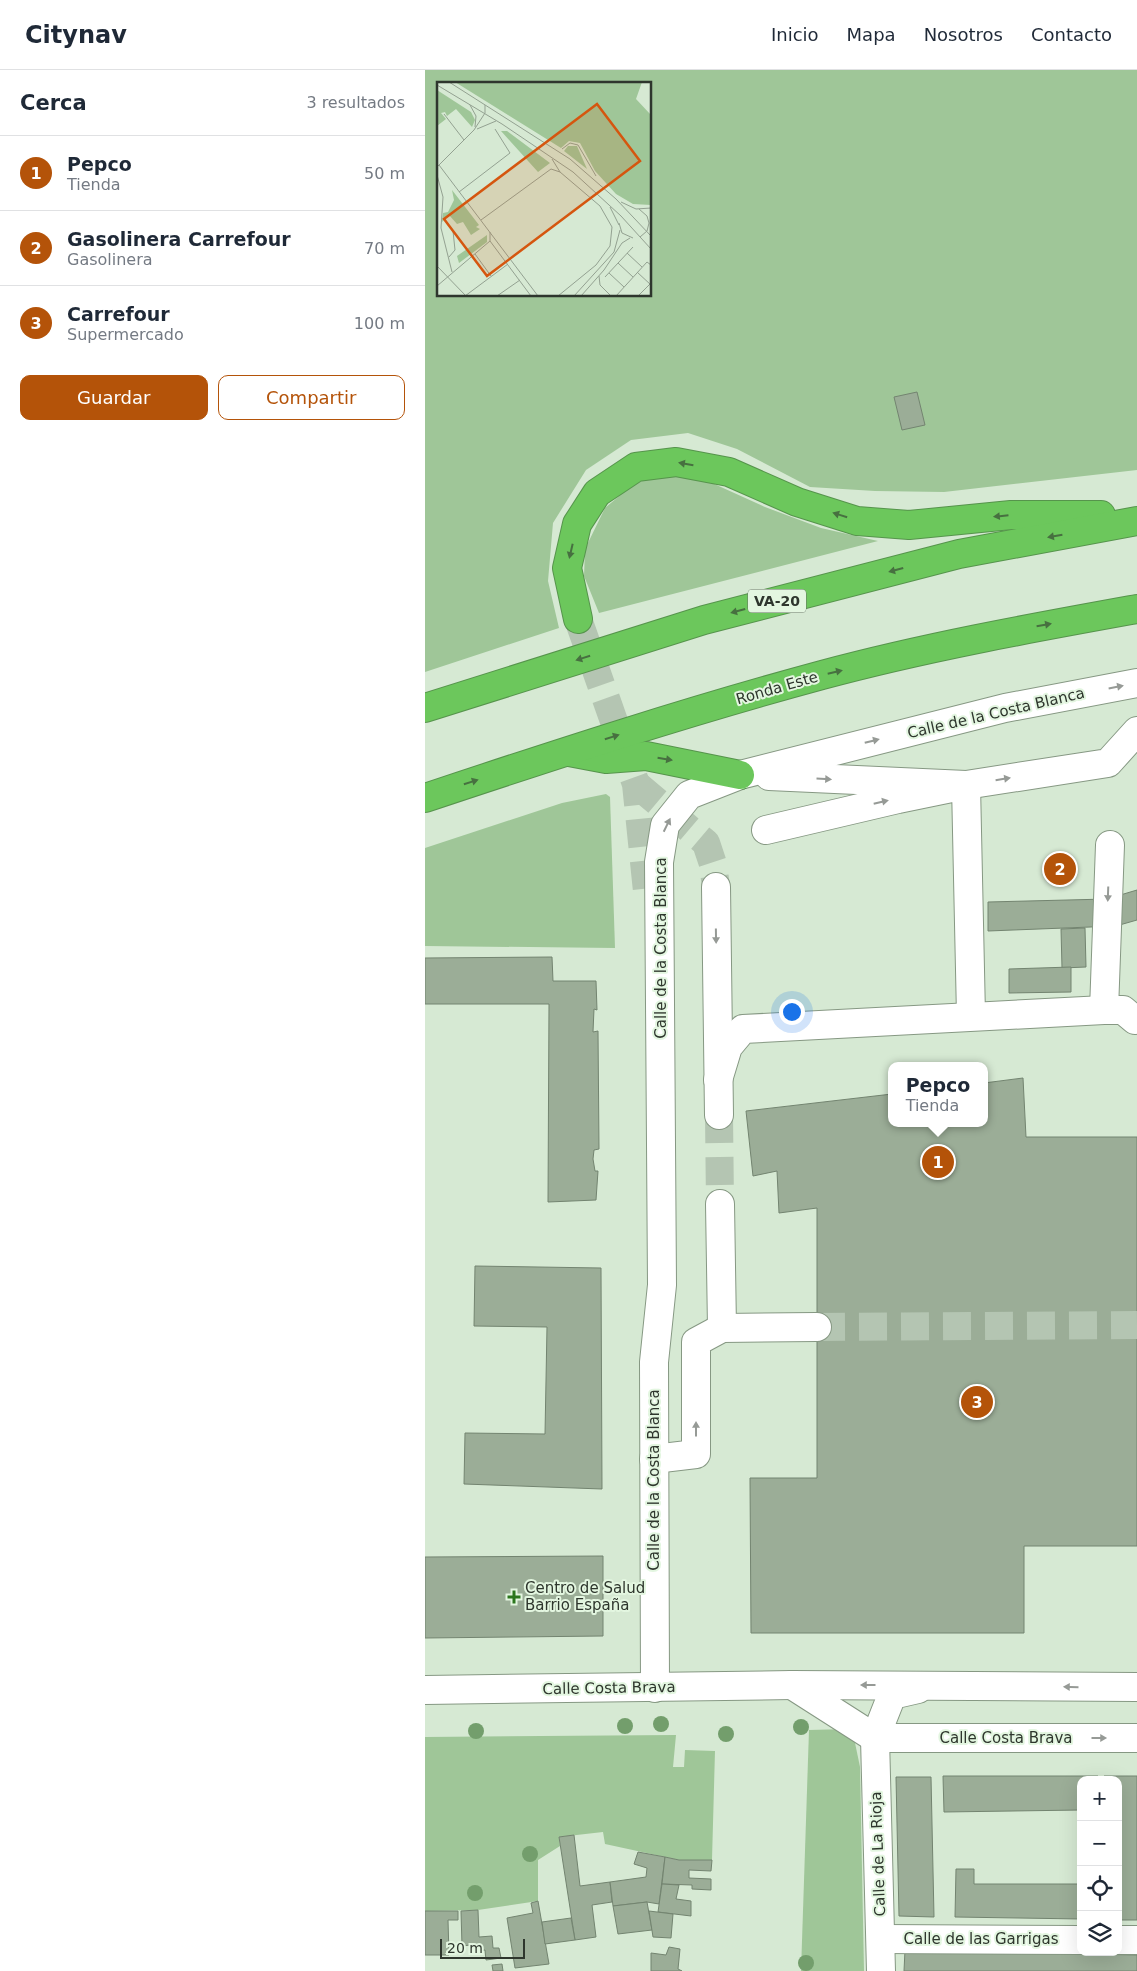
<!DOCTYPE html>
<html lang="es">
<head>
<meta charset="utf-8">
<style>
  :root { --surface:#fff; --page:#f6f6f7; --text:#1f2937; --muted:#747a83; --line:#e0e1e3; --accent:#b45309 }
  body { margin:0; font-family:"DejaVu Sans",sans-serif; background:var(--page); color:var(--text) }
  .controls { position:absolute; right:15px; bottom:15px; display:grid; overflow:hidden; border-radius:10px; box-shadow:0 5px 20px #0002 }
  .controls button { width:45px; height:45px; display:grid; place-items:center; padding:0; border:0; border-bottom:1px solid var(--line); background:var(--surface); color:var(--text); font:25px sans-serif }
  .scale { position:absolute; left:15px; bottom:12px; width:85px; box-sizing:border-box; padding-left:5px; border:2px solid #2e362d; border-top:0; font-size:14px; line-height:18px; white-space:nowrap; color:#2e362d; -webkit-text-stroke:4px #e3f6e0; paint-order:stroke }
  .you { position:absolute; left:366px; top:941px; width:18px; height:18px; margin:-12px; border:4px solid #fff; border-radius:50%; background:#1a73e8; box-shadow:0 0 0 8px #1a73e833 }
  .badge { display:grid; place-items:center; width:32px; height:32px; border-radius:50%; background:var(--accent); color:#fff; font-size:16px; font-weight:700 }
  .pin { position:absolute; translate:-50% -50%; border:2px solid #fff; box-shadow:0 1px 5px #0006 }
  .popup { position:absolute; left:463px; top:992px; width:100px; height:65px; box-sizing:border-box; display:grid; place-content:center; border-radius:10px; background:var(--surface); filter:drop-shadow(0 1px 4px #0005); font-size:16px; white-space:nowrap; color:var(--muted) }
  .popup b { font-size:19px; color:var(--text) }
  .popup::after { content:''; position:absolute; left:50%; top:100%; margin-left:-10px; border:10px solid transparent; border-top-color:var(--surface) }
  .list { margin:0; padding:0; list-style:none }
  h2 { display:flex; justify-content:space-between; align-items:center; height:65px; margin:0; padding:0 20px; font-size:21px }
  h2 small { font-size:16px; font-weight:400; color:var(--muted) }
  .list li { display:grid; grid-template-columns:32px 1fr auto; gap:15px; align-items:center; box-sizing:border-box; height:75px; padding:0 20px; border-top:1px solid var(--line) }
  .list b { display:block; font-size:19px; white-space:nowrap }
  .list p { margin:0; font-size:16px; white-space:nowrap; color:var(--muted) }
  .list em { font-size:16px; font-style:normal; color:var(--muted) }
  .actions { display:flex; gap:10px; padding:15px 20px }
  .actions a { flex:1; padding:11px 0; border:1px solid var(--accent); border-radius:10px; text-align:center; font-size:18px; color:var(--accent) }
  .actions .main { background:var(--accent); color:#fff }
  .icon { flex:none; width:28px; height:28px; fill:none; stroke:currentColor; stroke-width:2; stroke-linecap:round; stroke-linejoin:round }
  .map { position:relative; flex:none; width:712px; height:1901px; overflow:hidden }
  header { display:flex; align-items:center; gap:30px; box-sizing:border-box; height:70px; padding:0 25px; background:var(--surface); border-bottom:1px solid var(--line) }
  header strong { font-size:24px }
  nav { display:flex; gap:28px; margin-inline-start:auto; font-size:18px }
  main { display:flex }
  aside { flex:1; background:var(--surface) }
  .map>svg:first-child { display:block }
</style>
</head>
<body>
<header>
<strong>Citynav</strong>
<nav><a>Inicio</a><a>Mapa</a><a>Nosotros</a><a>Contacto</a></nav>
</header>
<main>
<aside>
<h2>Cerca<small>3 resultados</small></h2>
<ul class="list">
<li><span class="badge">1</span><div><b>Pepco</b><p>Tienda</p></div><em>50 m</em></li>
<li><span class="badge">2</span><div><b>Gasolinera Carrefour</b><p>Gasolinera</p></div><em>70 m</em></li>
<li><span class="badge">3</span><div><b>Carrefour</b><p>Supermercado</p></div><em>100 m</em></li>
</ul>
<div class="actions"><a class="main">Guardar</a><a>Compartir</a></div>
</aside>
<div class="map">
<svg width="712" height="1901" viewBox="0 0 712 1901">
  <rect width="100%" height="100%" fill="#d6e9d3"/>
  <!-- green -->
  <g fill="#9fc698" fill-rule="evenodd">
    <path d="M0 0H712V400L519 422 450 421 385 417 312 379 263 363 206 370 161 400 128 453 123 511 134 558 0 602ZM14 14H225V225H14Z"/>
    <path d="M265 403 340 437 396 458 453 471 174 543 159 506 160 479 180 438 212 411Z"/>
    <path d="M181 724 185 727 190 878 0 876V778L137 733Z"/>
    <path d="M423 1659 429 1668 435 1697 439 1901H376L384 1660Z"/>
    <path d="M251 1665 248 1697H259L260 1680 290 1681 287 1790H254L180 1774 178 1762 134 1767 135 1776 113 1790V1831L53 1840 0 1841V1667Z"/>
  </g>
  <!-- building -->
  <g fill="#9bad97" stroke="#738470">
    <path d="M492 322 500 355 477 360 469 327Z"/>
    <path d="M712 820V850L691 856 563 861V832L682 829Z"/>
    <path d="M660 858 661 897 637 898 636 859Z"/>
    <path d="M127 887 128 911H171L172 940 169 939 168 962 173 961 174 1079 169 1080 168 1089 170 1101H173L171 1130 123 1132 124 934H0V888Z"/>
    <path d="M646 897V922L584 923V899Z"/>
    <path d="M598 1008 601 1067H712V1476H599V1563H326L325 1408H392V1138L354 1143 352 1101 328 1106 321 1041 467 1024V1053H559V1013Z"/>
    <path d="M50 1196 176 1198 177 1419 39 1414 40 1363 120 1364 122 1257 49 1256Z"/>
    <path d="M178 1486V1566L0 1568V1487Z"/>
    <path d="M518 1706H673V1710H656V1740L519 1742Z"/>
    <path d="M679 1706H712V1850H693V1710H679Z"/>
    <path d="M471 1707H506L509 1847 474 1846Z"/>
    <path d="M149 1765 155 1816 185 1812 187 1832 167 1835 171 1867 150 1870 134 1767Z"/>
    <path d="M213 1782 240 1787 234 1834 222 1832 188 1836 185 1812 221 1807 222 1798 209 1794Z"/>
    <path d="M240 1787 254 1790H287L286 1801 264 1800V1808L286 1809V1820L267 1819V1815L237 1814Z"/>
    <path d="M531 1799H549V1814H656V1849L530 1847Z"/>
    <path d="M237 1814 254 1815 251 1829 266 1831V1846L233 1842Z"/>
    <path d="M113 1831 124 1894 90 1898 82 1848 108 1843 106 1833Z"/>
    <path d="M222 1832 227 1860 193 1864 188 1836Z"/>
    <path d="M53 1840 54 1867 67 1866 68 1878H74L76 1888 61 1890 60 1880 54 1881V1874L37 1876 36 1841Z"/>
    <path d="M0 1841H33V1850H23L24 1885H0Z"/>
    <path d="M224 1841 248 1844 246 1868 228 1867Z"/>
    <path d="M146 1848 150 1870 120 1874 117 1852Z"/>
    <path d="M244 1877 255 1879 253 1899 257 1901H226V1883L241 1885Z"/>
    <path d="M480 1880 712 1885V1901H479Z"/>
    <path d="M77 1894 78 1901H68L67 1895Z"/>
  </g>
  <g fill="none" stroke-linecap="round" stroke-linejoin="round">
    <!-- minor-tunnel -->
    <g stroke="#b4c5b2" stroke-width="28" stroke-dasharray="28 14" stroke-linecap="butt">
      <path d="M211 714 281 773 288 794 291 817"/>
      <path d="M294 1045 295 1134"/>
      <path d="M392 1257 712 1255"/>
    </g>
    <!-- highway-tunnel -->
    <path stroke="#b4c5b2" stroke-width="28" stroke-dasharray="28 14" stroke-linecap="butt" d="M153 549 211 714 222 821"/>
    <!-- minor casing -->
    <g stroke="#869883" stroke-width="30">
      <g id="minor">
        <path d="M344 706 541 715 683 693 712 661"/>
        <path d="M341 760 473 729 541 715 546 946"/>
        <path d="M291 817 294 1045"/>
        <path d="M679 940 685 775"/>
        <path d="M293 1010 303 977 318 959 679 940H698L710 950"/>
        <path d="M295 1134 297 1258"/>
        <path d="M229 1389 271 1384V1272L297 1258 392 1257"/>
        <path d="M367 1615 450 1668H712"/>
        <path d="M230 1618 229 1292 237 1215 234 792 240 755 264 725 315 705 580 638 712 613"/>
        <path d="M0 1620 367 1615 712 1617"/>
        <path d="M456 1869 656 1870"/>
        <path d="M693 1870H712"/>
        <path d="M456 1901 450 1668 467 1625 493 1619"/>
      </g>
    </g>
    <!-- highway casing -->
    <g stroke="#56944c" stroke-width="30">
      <g id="highway">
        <path d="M153 549 142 498 152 454 172 423 211 397 251 392 304 402 372 432 432 451 484 455 586 445H676"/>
        <path d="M0 638 279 550 534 484 712 451"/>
        <path d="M144 682 181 689 221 686 315 705"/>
        <path d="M0 728C132 684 264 641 397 605 501 577 607 558 712 539"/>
      </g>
    </g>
    <!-- minor -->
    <use href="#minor" stroke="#fff" stroke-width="28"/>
    <!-- highway -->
    <use href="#highway" stroke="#6cc75c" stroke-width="28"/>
  </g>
  <!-- trees -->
  <g fill="#739e6c">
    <circle cx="236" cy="1654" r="8"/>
    <circle cx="200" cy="1656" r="8"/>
    <circle cx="376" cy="1657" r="8"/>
    <circle cx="51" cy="1661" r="8"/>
    <circle cx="301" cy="1664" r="8"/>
    <circle cx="105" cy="1784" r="8"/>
    <circle cx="50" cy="1823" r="8"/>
    <circle cx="381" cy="1893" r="8"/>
  </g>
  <!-- one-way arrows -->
  <defs><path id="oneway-solid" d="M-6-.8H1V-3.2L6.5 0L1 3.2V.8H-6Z" transform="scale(1.25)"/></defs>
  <g fill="#477040">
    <use href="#oneway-solid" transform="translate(261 394) rotate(-170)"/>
    <use href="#oneway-solid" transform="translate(415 445) rotate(-163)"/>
    <use href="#oneway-solid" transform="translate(576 446) rotate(174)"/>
    <use href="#oneway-solid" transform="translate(630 466) rotate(170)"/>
    <use href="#oneway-solid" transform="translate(146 481) rotate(103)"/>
    <use href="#oneway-solid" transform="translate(471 500) rotate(165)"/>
    <use href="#oneway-solid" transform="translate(313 541) rotate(165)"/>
    <use href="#oneway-solid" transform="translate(619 555) rotate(-10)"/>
    <use href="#oneway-solid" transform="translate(158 588) rotate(162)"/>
    <use href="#oneway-solid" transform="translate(410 602) rotate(-13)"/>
    <use href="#oneway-solid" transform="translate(187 667) rotate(-17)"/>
    <use href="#oneway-solid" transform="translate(240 689) rotate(9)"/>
    <use href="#oneway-solid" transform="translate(46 712) rotate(-18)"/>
  </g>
  <g fill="#969a96">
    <use href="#oneway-solid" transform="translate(691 617) rotate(-11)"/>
    <use href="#oneway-solid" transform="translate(447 671) rotate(-14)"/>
    <use href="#oneway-solid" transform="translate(399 709) rotate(3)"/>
    <use href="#oneway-solid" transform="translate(578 709) rotate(-9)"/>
    <use href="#oneway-solid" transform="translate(456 732) rotate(-13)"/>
    <use href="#oneway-solid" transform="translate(242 755) rotate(-64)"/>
    <use href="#oneway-solid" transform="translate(683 824) rotate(92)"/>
    <use href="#oneway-solid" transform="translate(291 866) rotate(89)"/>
    <use href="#oneway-solid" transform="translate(271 1359) rotate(-90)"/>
    <use href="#oneway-solid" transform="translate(443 1615) rotate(180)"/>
    <use href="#oneway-solid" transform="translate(646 1617) rotate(-179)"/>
    <use href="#oneway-solid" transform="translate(674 1668)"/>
  </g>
  <!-- markers -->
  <path fill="#2b761d" stroke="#e3f6e0" stroke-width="2" d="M86.5 1519.5h5v5h5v5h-5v5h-5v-5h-5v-5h5z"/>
  <g text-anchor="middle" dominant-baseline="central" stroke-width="4" stroke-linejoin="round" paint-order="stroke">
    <!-- shield labels -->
    <rect fill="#e3f6e0" stroke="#647063" stroke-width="1" x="323" y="519.5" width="58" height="23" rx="4"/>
    <g font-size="14" font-weight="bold" fill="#2e362d">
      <text x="352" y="531">VA-20</text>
    </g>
    <!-- street labels -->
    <g font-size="15" fill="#2e362d" stroke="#e3f6e0">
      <text transform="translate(352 618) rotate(-16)">Ronda Este</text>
      <text transform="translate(571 643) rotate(-13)">Calle de la Costa Blanca</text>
      <text transform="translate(236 878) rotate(-90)">Calle de la Costa Blanca</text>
      <text transform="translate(229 1410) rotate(-90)">Calle de la Costa Blanca</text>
      <text transform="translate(184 1618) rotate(-1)">Calle Costa Brava</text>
      <text x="581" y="1668">Calle Costa Brava</text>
      <text transform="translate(453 1784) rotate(-92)">Calle de La Rioja</text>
      <text x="556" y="1869">Calle de las Garrigas</text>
    </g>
    <!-- poi labels -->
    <g font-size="15" fill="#2e362d" stroke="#e3f6e0" text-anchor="start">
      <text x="100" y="1518">Centro de Salud<tspan x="100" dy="17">Barrio España</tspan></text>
    </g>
  </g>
  <!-- overview -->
  <g transform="translate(12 12)">
    <rect width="214" height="214" fill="#d6e9d3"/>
    <path d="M18 0H205L199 17 214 33V123L196 122 179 112 158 89 143 61 132 59 124 66ZM0 8 34 30 38 38 35 45 19 27 10 34 8 30 4 31 9 37 0 44ZM64 49H70L113 81 101 90ZM131 64H140L150 87 127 69ZM15 108 42 143 39 145 43 147 34 153 26 140 20 142 12 133 5 140 6 131 11 130 17 118ZM50 153V160L22 181 20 174Z" fill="#9fc698"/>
    <path fill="none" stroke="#93a191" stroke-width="1" d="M12 0 133 77 179 117 214 154M0 3 65 42 136 90 184 134 214 167M33 23 39 34 38 45M7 32 27 58M40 47 59 39M125 67 133 61 141 63 159 94M115 77 123 90M2 83 101 214M0 85 37 48 48 31V23M0 93 6 115 4 146 15 190M22 110 73 71 58 47M184 120 199 127M173 125 182 143M199 127 214 126M202 127 210 134 212 141 210 149 203 155M44 138 114 87 123 90 163 124 175 145 173 164 159 183 121 214M182 141 185 151 196 156M53 150V159L94 214M190 171 205 185M38 172 54 194M12 175 18 168 16 149M181 181 196 195M0 184 29 214M200 190 214 203M172 191 187 205M162 194 163 203 174 214M168 195 196 165M0 204 53 159M28 214 71 182M60 214 83 198M137 214 177 170 183 148M144 214 167 188 185 161 193 156M179 214 210 180 214 183M201 214 213 202"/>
    <path fill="#d5560f" fill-opacity="0.15" stroke="#d5560f" stroke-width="2.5" d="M160 22 203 79 50 194 7 137Z"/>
    <rect width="214" height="214" fill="none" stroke="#2e362d" stroke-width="2.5"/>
  </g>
</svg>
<div class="controls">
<button>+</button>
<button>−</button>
<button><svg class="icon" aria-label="locate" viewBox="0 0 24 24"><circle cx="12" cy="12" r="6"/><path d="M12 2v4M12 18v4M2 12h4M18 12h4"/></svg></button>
<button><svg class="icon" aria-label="layers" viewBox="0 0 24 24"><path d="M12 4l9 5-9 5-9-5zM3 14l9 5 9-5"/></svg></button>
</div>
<div class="scale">20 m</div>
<div class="you"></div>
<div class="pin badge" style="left:513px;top:1092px">1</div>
<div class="popup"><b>Pepco</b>Tienda</div>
<div class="pin badge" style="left:635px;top:799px">2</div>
<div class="pin badge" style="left:552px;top:1332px">3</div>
</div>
</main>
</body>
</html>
